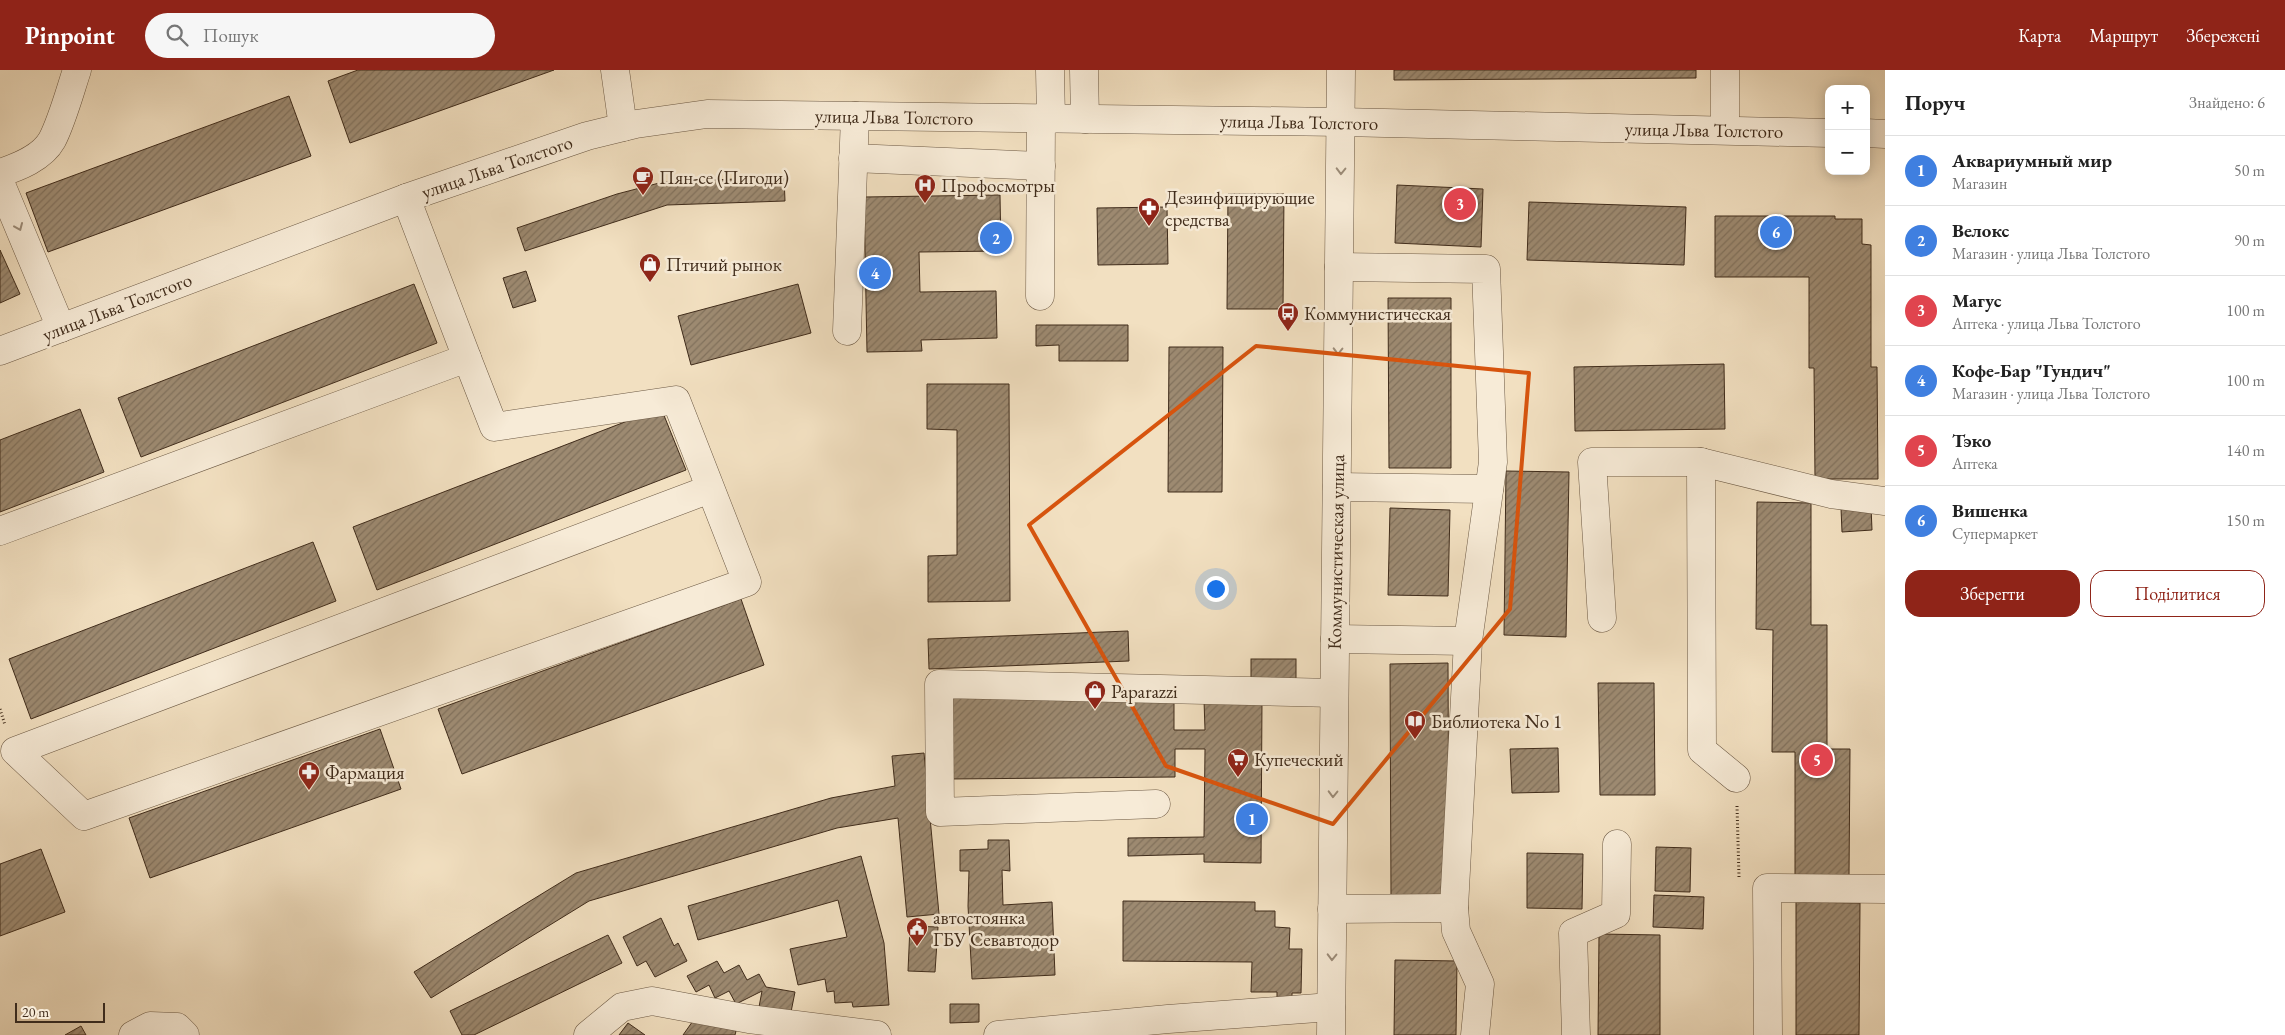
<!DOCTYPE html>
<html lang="uk">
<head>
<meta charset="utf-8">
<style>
  :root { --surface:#fff; --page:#f6f6f6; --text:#222; --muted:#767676; --line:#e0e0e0; --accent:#8f2418 }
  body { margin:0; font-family:"EB Garamond",serif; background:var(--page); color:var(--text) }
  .controls { position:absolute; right:15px; top:15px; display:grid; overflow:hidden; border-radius:10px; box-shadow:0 2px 12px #0003 }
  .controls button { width:45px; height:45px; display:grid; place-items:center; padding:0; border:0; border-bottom:1px solid var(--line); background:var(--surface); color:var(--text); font:25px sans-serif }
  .scale { position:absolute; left:15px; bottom:12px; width:90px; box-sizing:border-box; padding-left:5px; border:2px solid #402c1b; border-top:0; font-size:14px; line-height:18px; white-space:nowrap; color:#402c1b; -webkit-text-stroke:4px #f7ebd7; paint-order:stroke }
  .you { position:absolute; left:1215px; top:518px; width:18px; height:18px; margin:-12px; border:4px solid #fff; border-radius:50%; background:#1a73e8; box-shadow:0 0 0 8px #1a73e833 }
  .badge { display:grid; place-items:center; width:32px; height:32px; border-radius:50%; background:var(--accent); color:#fff; font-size:16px; font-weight:700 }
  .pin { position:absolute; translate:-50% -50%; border:2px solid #fff; box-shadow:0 1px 5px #0006 }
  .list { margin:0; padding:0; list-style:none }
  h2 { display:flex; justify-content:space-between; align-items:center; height:65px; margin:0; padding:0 20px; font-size:21px }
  h2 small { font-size:16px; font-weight:400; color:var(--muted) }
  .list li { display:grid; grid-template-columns:32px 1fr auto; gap:15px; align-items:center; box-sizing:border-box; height:70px; padding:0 20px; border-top:1px solid var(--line) }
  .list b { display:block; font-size:19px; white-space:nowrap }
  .list p { margin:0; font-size:16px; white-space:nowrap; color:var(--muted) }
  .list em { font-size:16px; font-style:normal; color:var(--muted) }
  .actions { display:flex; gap:10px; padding:15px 20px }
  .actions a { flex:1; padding:11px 0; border:1px solid var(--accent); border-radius:15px; text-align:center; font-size:18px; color:var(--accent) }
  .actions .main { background:var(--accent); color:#fff }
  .icon { flex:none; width:28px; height:28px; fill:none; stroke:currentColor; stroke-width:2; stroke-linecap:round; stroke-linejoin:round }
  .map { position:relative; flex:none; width:1885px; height:965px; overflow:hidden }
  header { display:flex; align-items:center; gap:30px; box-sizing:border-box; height:70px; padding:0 25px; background:var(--accent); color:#fff }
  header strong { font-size:24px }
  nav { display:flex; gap:28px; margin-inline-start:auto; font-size:18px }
  .search { width:350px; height:45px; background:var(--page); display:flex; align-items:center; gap:12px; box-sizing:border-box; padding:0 18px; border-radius:28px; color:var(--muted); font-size:19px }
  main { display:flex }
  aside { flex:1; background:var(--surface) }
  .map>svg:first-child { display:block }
</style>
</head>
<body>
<header>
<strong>Pinpoint</strong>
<div class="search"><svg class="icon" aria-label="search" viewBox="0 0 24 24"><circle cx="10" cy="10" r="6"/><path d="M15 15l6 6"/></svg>Пошук</div>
<nav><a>Карта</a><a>Маршрут</a><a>Збережені</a></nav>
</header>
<main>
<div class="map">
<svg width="1885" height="965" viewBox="0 0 1885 965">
  <defs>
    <pattern id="building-hatch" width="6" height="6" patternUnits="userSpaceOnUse" patternTransform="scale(1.25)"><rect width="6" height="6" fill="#9d8a71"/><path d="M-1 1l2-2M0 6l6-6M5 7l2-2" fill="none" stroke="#81715c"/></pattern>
  </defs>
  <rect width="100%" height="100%" fill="#f2e0c1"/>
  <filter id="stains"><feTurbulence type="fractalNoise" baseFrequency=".004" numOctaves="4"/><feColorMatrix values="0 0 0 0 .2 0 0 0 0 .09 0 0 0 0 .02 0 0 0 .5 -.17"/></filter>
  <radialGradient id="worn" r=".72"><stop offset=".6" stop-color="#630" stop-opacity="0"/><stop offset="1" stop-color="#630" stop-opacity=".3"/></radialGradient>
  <!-- building -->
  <g fill="url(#building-hatch)" stroke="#402c1b">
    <path d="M358 0H554L350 73 328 11Z"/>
    <path d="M1394 0H1696V8L1394 10Z"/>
    <path d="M289 26 311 86 48 182 26 123Z"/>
    <path d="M784 107 785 131 667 135 525 181 517 158 617 124 663 112Z"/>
    <path d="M1397 115 1483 119 1481 177 1395 173Z"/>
    <path d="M1228 124H1284L1283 239H1227Z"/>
    <path d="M1000 125 1001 181 919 182 920 222 996 221 997 268 921 270 922 281 867 282 864 127Z"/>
    <path d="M1529 132 1686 137 1684 195 1527 190Z"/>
    <path d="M1167 137 1168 194 1098 195 1097 138Z"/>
    <path d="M1715 146H1835V149H1862V174L1871 175V297H1877L1878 409H1815L1814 298H1809V207H1715Z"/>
    <path d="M0 180 20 224 0 233Z"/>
    <path d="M526 201 536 231 513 238 503 208Z"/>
    <path d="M414 214 437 273 141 387 118 328Z"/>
    <path d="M798 214 811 263 691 295 678 246Z"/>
    <path d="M1388 228H1451V398H1389Z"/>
    <path d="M1036 255H1128V291H1059V275L1036 276Z"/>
    <path d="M1169 277H1223L1222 422H1168Z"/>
    <path d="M1724 294 1725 359 1575 361 1574 297Z"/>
    <path d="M927 314H1009L1010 531 928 532V486L957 485V360L927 359Z"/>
    <path d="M661 338 686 400 377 520 353 457Z"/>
    <path d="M80 339 104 402 0 442V370Z"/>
    <path d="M1506 401 1569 402 1566 567 1504 565Z"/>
    <path d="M1757 432 1811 433V555H1827V679H1850L1849 807 1795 806V682H1772L1773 560 1756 559Z"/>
    <path d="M1871 437 1872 460 1842 462 1841 438Z"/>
    <path d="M1390 438 1450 440 1448 526 1388 525Z"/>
    <path d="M313 472 336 531 31 649 9 589Z"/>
    <path d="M741 529 764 595 462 704 438 639Z"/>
    <path d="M1128 561 1129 591 929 599 928 569Z"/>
    <rect x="1251" y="589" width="45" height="25"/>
    <path d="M1448 593 1449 831H1391L1390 594Z"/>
    <path d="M1598 613H1654L1655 725H1600Z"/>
    <path d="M1174 620V660H1205L1204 630H1262L1261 793 1204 792V784L1128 786V768L1204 767 1205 679H1175V707L949 709 948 622Z"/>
    <path d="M380 659 401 719 150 808 129 748Z"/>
    <path d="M1558 678 1559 722 1512 723 1510 679Z"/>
    <path d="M924 683 939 844 907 847 898 748 837 758 589 831 431 928 414 902 576 803 831 728 895 716 892 686Z"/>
    <path d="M988 770H1009L1010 801 1002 800 1003 835 1052 832 1055 905 972 909 968 836 969 801H960V780L988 779Z"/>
    <path d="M1656 777 1691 778 1690 822 1655 821Z"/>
    <path d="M41 779 65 842 0 866V794Z"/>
    <path d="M1527 783 1583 784 1582 839 1527 838Z"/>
    <path d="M861 786 884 873 889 935 853 937 852 932 835 933 834 921 827 922 825 909 798 915 790 879 847 867 838 830 698 870 688 836Z"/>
    <path d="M1654 825 1704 827 1703 859 1653 857Z"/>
    <path d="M1123 831 1255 832V841H1275V857L1290 858 1289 879H1302L1301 923H1292V929H1277V922H1251L1252 892 1123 891Z"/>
    <path d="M1796 832 1860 833 1859 965H1796Z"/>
    <path d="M661 848 674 876 678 873 687 891 655 907 646 891 637 896 623 867Z"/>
    <path d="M910 856 938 857 935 902 908 901Z"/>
    <path d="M1599 864 1660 865V965H1598Z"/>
    <path d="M608 865 622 893 474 965H462L450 941Z"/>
    <path d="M1395 890 1457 891 1456 965H1394Z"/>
    <path d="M717 891 724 903 739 895 747 910 759 904 766 917 795 922 791 942 759 937 762 921 736 934 729 921 715 928 709 915 696 922 687 906Z"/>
    <path d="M950 934H979V952L950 953Z"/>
    <path d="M695 948 736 961 735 965H683Z"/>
    <path d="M628 953 645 965H619Z"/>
    <path d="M81 956 86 965H65Z"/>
  </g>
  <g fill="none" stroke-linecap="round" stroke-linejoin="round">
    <!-- minor casing -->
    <g stroke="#6c5944" stroke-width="29">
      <g id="minor">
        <path d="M615 0 623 57"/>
        <path d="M1050 0 1051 49"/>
        <path d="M1084 0 1085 49"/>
        <path d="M1725 0V60"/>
        <path d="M1866 63 1885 64"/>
        <path d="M853 88 1041 96"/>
        <path d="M0 103C18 97 42 88 52 70 62 51 70 21 77 0"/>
        <path d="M0 112 61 258"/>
        <path d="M1339 197 1486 199 1493 392 1468 571 1454 838 1456 861 1480 914 1475 965"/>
        <path d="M1040 226 1041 48"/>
        <path d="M847 261 855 46"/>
        <path d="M0 281 406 128 587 66 636 54 707 44 1341 52 1829 63"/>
        <path d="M467 288 494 357 676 330 747 512 84 746 15 681 710 419"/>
        <path d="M1701 392 1702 680 1736 708"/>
        <path d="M1337 417 1489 419"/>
        <path d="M0 461 467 288 406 128"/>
        <path d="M1602 548 1592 392H1701L1831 424 1885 431"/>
        <path d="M1335 569 1468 571"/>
        <path d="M1156 734 940 742 939 614 1334 623"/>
        <path d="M1332 839 1454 838"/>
        <path d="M133 965 150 956 177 957 185 965"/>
        <path d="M588 965 622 937 652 931 749 949 877 965"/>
        <path d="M998 965 1168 949 1331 937"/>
        <path d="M1331 965 1341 0"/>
        <path d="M1576 965 1573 863 1616 844 1617 774"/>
        <path d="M1768 965 1767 818 1885 819"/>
      </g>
    </g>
    <!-- path -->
    <g stroke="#402c1b" stroke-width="3" stroke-dasharray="1 2.5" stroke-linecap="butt">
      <path d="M0 639 5 655"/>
      <path d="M1737 736 1739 807"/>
    </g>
    <!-- minor -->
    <use href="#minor" stroke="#f7ebd7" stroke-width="28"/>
  </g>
  <!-- one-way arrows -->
  <defs><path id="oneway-chevron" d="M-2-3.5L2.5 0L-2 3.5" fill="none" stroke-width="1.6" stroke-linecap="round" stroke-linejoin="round" transform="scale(1.25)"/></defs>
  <g stroke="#9c8c79">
    <use href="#oneway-chevron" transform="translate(1341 101) rotate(91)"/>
    <use href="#oneway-chevron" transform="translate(19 157) rotate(67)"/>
    <use href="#oneway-chevron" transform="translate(1338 281) rotate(91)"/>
    <use href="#oneway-chevron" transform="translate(1333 724) rotate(91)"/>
    <use href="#oneway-chevron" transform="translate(1332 887) rotate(91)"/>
  </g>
  <!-- marked area -->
  <path fill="none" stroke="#d7540e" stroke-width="4" stroke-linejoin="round" d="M1256 276 1529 303 1510 539 1333 754 1166 696 1029 455Z"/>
  <!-- icons -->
  <defs>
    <g id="cafe-pin" transform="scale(1.125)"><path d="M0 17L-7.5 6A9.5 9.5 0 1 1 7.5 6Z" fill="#8f2418" stroke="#f7ebd7"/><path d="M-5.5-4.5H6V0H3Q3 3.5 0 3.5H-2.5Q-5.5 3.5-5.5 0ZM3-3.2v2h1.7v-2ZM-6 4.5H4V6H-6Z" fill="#fff"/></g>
    <g id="hospital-pin" transform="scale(1.125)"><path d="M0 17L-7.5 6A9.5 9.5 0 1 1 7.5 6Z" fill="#8f2418" stroke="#f7ebd7"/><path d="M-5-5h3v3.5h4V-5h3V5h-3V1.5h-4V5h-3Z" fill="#fff"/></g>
    <g id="pharmacy-pin" transform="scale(1.125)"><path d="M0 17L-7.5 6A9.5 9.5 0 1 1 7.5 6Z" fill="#8f2418" stroke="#f7ebd7"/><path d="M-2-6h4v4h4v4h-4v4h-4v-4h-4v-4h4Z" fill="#fff"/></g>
    <g id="shop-pin" transform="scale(1.125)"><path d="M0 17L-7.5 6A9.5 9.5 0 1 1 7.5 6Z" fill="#8f2418" stroke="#f7ebd7"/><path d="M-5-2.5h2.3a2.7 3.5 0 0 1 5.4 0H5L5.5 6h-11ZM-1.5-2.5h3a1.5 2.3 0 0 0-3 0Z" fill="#fff"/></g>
    <g id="bus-pin" transform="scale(1.125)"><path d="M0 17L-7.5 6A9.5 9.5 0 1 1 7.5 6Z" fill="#8f2418" stroke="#f7ebd7"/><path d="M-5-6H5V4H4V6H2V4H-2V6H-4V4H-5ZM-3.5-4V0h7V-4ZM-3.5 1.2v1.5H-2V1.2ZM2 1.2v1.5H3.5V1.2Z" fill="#fff"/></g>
    <g id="library-pin" transform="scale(1.125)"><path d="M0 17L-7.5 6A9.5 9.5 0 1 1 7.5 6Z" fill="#8f2418" stroke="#f7ebd7"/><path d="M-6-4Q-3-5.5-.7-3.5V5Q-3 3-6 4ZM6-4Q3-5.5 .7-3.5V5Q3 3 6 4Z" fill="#fff"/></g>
    <g id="supermarket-pin" transform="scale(1.125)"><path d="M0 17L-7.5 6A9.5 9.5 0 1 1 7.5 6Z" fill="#8f2418" stroke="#f7ebd7"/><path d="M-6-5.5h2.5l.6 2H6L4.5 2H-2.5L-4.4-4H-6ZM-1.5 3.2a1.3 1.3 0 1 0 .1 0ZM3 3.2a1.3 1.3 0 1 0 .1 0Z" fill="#fff"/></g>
    <g id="civic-pin" transform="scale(1.125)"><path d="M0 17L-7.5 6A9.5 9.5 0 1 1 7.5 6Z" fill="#8f2418" stroke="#f7ebd7"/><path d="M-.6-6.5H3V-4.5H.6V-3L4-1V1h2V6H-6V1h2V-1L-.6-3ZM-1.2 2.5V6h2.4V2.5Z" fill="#fff"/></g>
  </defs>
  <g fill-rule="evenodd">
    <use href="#cafe-pin" x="643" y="107"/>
    <use href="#hospital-pin" x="925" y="115"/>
    <use href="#pharmacy-pin" x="1149" y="138"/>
    <use href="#shop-pin" x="650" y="194"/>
    <use href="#bus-pin" x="1288" y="243"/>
    <use href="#shop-pin" x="1095" y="621"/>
    <use href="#library-pin" x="1415" y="651"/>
    <use href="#supermarket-pin" x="1238" y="689"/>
    <use href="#pharmacy-pin" x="309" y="702"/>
    <use href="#civic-pin" x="917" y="858"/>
  </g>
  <g text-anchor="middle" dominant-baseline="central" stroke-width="5" stroke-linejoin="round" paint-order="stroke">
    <!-- street labels -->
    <g font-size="19" fill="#402c1b" stroke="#f7ebd7">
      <text transform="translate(894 47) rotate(1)">улица Льва Толстого</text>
      <text transform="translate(1299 52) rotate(1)">улица Льва Толстого</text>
      <text transform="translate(1704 60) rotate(1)">улица Льва Толстого</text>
      <text transform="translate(497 97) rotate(-19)">улица Льва Толстого</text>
      <text transform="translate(117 237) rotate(-21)">улица Льва Толстого</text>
      <text transform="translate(1336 482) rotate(-89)">Коммунистическая улица</text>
    </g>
    <!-- poi labels -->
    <g font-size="19" fill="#402c1b" stroke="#f7ebd7" text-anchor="start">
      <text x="659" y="107">Пян-се (Пигоди)</text>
      <text x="941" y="115">Профосмотры</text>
      <text x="1165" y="127">Дезинфицирующие<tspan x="1165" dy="22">средства</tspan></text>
      <text x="666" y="194">Птичий рынок</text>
      <text x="1304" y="243">Коммунистическая</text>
      <text x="1111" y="621">Paparazzi</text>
      <text x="1431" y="651">Библиотека No 1</text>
      <text x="1254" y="689">Купеческий</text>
      <text x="325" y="702">Фармация</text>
      <text x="933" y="847">автостоянка<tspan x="933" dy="22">ГБУ Севавтодор</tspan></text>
    </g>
  </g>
  <rect width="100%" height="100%" filter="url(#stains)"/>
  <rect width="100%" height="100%" fill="url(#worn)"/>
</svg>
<div class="controls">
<button>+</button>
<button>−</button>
</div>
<div class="scale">20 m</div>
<div class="you"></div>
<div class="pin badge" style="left:1252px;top:749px;background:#3f7fe0">1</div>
<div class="pin badge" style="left:996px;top:168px;background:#3f7fe0">2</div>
<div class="pin badge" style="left:1460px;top:134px;background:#e0444e">3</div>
<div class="pin badge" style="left:875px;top:203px;background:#3f7fe0">4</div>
<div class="pin badge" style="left:1817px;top:690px;background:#e0444e">5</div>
<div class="pin badge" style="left:1776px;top:162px;background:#3f7fe0">6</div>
</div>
<aside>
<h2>Поруч<small>Знайдено: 6</small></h2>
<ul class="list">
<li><span class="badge" style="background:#3f7fe0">1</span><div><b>Аквариумный мир</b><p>Магазин</p></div><em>50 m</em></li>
<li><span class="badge" style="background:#3f7fe0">2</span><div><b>Велокс</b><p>Магазин · улица Льва Толстого</p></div><em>90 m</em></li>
<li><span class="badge" style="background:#e0444e">3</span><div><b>Магус</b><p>Аптека · улица Льва Толстого</p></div><em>100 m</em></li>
<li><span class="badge" style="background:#3f7fe0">4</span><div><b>Кофе-Бар &quot;Гундич&quot;</b><p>Магазин · улица Льва Толстого</p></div><em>100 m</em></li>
<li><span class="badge" style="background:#e0444e">5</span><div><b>Тэко</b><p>Аптека</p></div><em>140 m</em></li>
<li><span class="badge" style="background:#3f7fe0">6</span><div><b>Вишенка</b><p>Супермаркет</p></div><em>150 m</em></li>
</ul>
<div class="actions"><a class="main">Зберегти</a><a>Поділитися</a></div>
</aside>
</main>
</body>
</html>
